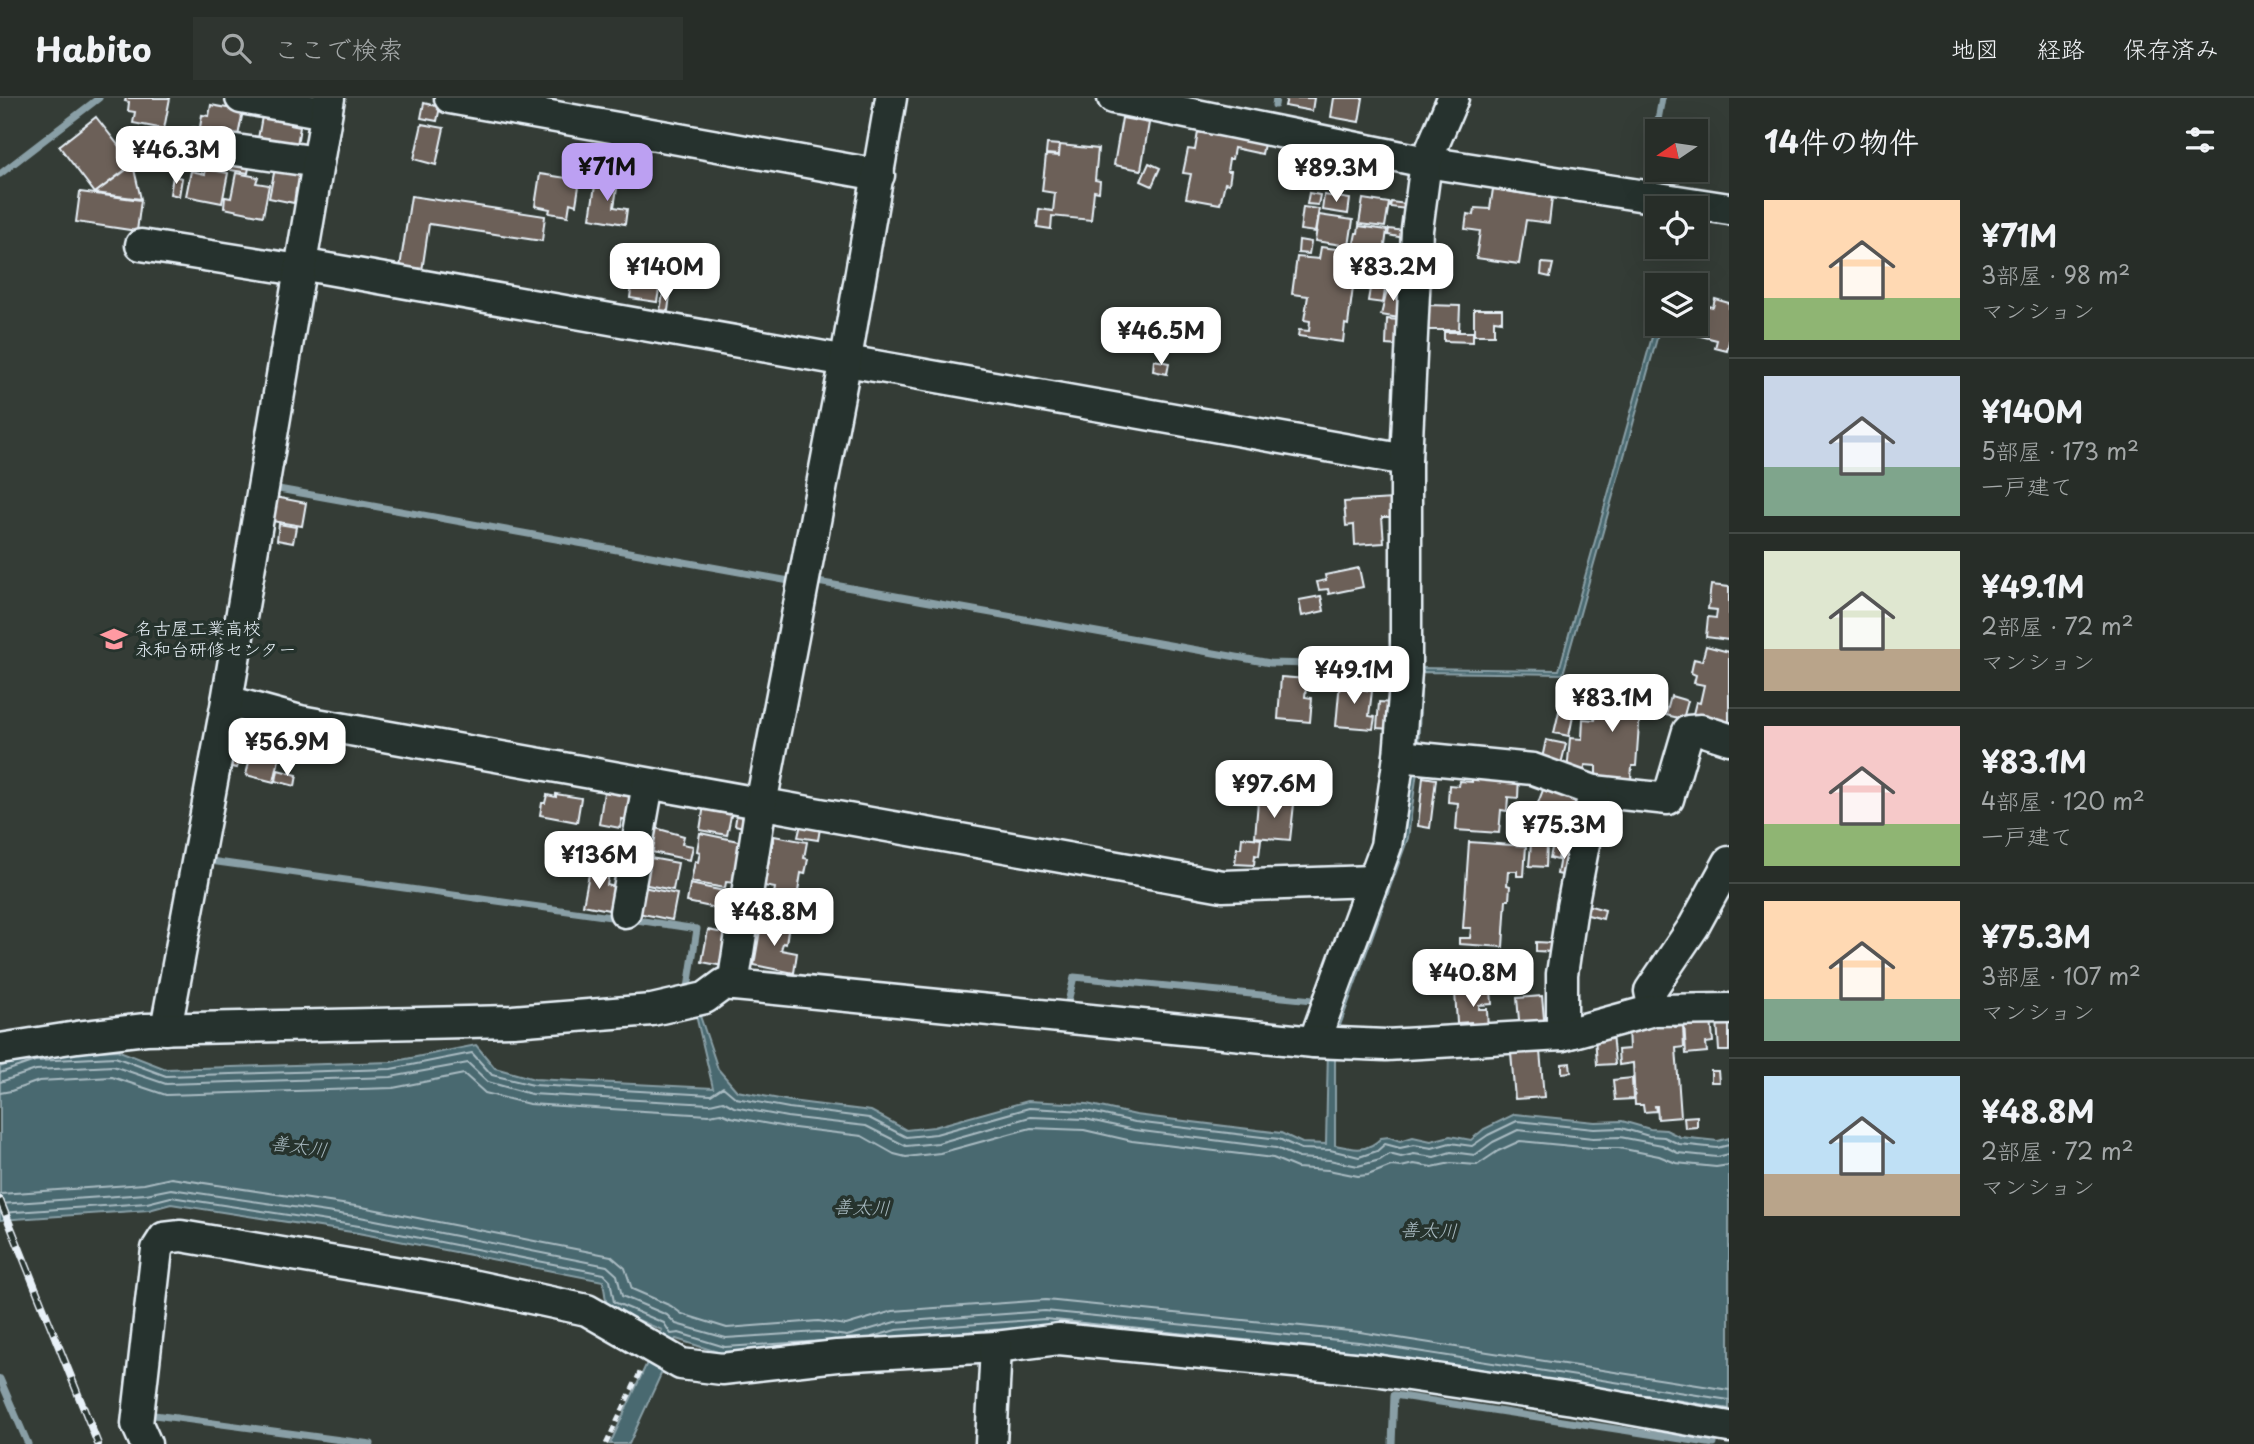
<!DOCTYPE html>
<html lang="ja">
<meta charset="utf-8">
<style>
body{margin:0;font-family:"Playpen Sans","Klee One",sans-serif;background:#2f3530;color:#f1f3f6;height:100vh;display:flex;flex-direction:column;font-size:26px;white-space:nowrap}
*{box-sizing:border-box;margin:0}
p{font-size:23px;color:#a4a8a8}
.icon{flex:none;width:38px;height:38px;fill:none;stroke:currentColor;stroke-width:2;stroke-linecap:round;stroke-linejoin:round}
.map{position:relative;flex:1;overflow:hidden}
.panel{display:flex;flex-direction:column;background:#272d28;width:525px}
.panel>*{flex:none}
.needle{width:46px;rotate:257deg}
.fabs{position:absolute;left:1645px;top:21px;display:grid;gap:14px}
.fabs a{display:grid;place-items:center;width:63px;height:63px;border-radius:0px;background:#272d28;box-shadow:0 7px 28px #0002,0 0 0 2px #434945;font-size:35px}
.price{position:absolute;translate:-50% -60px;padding:0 16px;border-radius:14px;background:#fff;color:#222;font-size:23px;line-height:46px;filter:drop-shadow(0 2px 4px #0008)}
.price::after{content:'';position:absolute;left:50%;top:42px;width:21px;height:16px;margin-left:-10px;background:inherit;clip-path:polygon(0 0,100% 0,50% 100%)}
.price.current{background:#bca0f2;color:#111}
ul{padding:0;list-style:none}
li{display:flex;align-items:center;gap:21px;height:175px;padding:0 35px}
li+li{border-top:2px solid #434945}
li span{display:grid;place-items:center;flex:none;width:196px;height:140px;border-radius:0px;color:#555}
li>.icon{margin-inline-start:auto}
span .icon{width:84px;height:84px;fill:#fffc;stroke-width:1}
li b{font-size:30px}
h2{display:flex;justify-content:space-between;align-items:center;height:84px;padding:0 35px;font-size:30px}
header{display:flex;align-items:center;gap:42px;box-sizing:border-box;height:98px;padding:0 35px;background:#272d28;border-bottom:2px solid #434945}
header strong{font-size:33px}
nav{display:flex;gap:38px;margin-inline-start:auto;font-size:24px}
.search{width:490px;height:63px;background:#2f3530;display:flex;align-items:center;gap:18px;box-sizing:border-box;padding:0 24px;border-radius:0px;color:#a4a8a8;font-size:26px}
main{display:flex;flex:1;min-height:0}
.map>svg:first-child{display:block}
</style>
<header>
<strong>Habito</strong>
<div class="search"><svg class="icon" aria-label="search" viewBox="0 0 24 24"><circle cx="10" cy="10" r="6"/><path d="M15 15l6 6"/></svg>ここで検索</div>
<nav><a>地図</a><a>経路</a><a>保存済み</a></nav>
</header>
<main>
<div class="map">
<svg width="1729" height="1346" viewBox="0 0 1729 1346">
<rect width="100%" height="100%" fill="#343c36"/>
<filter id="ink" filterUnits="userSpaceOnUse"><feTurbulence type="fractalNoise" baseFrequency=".0143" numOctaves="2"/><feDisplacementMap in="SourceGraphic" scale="14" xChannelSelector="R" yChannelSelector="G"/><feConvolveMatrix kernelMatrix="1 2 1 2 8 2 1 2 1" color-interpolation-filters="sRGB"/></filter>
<g filter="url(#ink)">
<g fill="#4a6970" stroke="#899fa6" stroke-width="2">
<polygon points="1657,221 1657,226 1661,226 1563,576 1422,574 1418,650 1415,650 1419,570 1559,572"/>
<polygon points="1414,665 1418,666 1408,740 1338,933 1331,932 1404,741"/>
<path d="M698,912L718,971L737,993L790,1003L871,1013L906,1032L934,1029L1028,1003L1087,1006L1136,1017L1281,1035L1302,1045L1326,1046L1328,950H1335V1047C1353,1051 1367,1055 1381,1040L1389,1039L1400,1043L1413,1039L1431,1043L1450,1038L1471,1042L1484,1031L1515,1016L1595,1024L1622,1023L1650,1031L1666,1032L1680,1039L1718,1043L1729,1040V1318L1044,1228L896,1239L848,1254L724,1256L676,1241L666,1254L662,1274L629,1346H610L662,1232L607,1209L603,1183L358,1135L171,1106L149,1112L0,1122V969L33,957L117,952L166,971L391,964L476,947L495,970L534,981L713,990L695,913Z"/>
</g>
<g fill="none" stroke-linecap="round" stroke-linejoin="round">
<g stroke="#a9bbc2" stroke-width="2">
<polyline points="0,975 35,963 115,959 166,978 391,971 472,955 492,977 533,987 711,997 723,989 736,1000 789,1010 869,1020 906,1039 936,1036 1029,1010 1086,1013 1135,1024 1279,1041 1301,1051 1330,1052 1359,1059 1377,1053 1385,1046 1400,1050 1414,1047 1432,1050 1450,1045 1472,1048 1488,1037 1517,1023 1594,1031 1621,1030 1649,1038 1664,1039 1679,1046 1717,1050 1729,1047"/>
<polyline points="0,984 36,972 113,968 166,986 391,979 468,965 488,984 531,996 710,1006 723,1003 734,1009 787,1019 866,1028 906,1048 938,1045 1030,1019 1085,1021 1134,1032 1276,1050 1299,1060 1329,1062 1358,1068 1380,1062 1389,1056 1401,1059 1414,1056 1434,1059 1451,1054 1475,1057 1493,1044 1518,1032 1593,1040 1620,1039 1662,1047 1678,1055 1717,1059 1729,1056"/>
<polyline points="0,995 11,993 39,983 112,979 166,997 393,990 464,976 485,995 529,1006 709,1017 721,1015 731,1019 786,1029 862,1038 894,1056 906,1059 940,1055 1031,1030 1084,1032 1132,1043 1273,1060 1297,1070 1328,1072 1358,1078 1368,1077 1391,1068 1401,1069 1414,1066 1432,1069 1451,1065 1477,1067 1498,1053 1520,1043 1592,1050 1619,1050 1659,1058 1676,1065 1716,1069 1729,1067"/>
<polyline points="0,1096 144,1086 171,1080 362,1109 611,1158 625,1170 632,1191 671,1208 682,1216 727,1230 818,1223 846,1227 893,1213 1046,1202 1360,1234 1729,1292"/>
<polyline points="0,1106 146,1096 171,1091 360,1119 607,1168 617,1177 622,1198 667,1217 676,1226 726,1240 818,1234 847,1238 895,1224 1045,1213 1359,1244 1729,1302"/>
<polyline points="0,1115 147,1105 171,1099 359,1128 604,1176 610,1182 614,1204 664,1225 671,1236 679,1235 725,1249 823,1243"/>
<polyline points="872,1239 896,1232 1045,1221 1387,1257"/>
<polyline points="1646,1297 1729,1311"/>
</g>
<g stroke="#899fa6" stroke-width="7">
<polyline points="1275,7 1276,0"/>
<polyline points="1649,72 1662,0"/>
<polyline points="0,76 99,0"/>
<polyline points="273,390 795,484"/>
<polyline points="812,483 1270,565 1396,568"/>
<polyline points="203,762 618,820"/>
<polyline points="630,821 697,831 688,890 695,888"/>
<polyline points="1066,912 1074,879 1313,902"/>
<polyline points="0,1281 28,1346"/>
<polyline points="147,1316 371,1346"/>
<polyline points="1392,1346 1394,1297 1714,1346"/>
</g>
</g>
<g fill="#6c6059" stroke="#e8f1f8" stroke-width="2">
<polygon points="126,0 170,0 164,31 133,25 135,14 128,13 129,4 125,3"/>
<polygon points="1287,0 1314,0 1312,13 1285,8"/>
<polygon points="1334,0 1363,0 1359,24 1331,19"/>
<polygon points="424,5 440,9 437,23 421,20"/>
<polygon points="211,7 243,13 237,43 199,36 202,17 209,18"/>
<polygon points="263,13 292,19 290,27 300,29 296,53 257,46"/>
<polygon points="96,19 133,66 95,95 59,48"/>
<polygon points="1122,20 1149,25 1141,72 1114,67"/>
<polygon points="422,26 444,30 436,67 414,61"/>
<polygon points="1198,34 1264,46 1262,56 1234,50 1232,61 1229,61 1227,73 1231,73 1229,86 1225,85 1220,106 1186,100 1191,76 1183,75 1188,51 1195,52"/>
<polygon points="637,42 644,43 638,82 631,81"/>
<polygon points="1047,46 1059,47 1058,57 1046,56"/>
<polygon points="1060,47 1098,51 1095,82 1100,83 1099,94 1094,93 1091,122 1052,118 1051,131 1037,129 1039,111 1053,113 1055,95 1042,93 1046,57 1059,58"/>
<polygon points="233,61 250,64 248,75 231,72"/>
<polygon points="276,65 306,70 302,92 296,91 294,105 269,100"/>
<polygon points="1149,65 1160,70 1152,88 1141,83"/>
<polygon points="133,67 141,101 95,95"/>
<polygon points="206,71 228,75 222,105 186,98 191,73 205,76"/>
<polygon points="236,75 258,79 256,85 269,87 263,118 224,110 225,99 231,100"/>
<polygon points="540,76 580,82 576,107 570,105 568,118 549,115 550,111 535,108"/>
<polygon points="173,78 182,80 179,98 170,96"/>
<polygon points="596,81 618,84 614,109 627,111 625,126 590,120"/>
<polygon points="1493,91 1552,100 1549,125 1526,122 1519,166 1476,160 1480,133 1465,131 1467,116 1474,117 1475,110 1490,111"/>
<polygon points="80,94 141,102 137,133 76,124"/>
<polygon points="1309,95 1320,97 1318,107 1307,106"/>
<polygon points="1324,97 1350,101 1348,116 1322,112"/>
<polygon points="411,98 545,118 542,143 429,126 422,173 400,169"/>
<polygon points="1363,101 1389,105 1385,129 1359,126"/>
<polygon points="1391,104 1407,106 1406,111 1390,109"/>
<polygon points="1303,109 1319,111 1315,134 1300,132"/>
<polygon points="1319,117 1353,122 1349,148 1315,143"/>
<polygon points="1359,128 1387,132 1384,155 1353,150 1356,135 1358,135"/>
<polygon points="1389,131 1405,133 1404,140 1388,137"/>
<polygon points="1299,142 1311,144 1309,156 1298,155"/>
<polygon points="1321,149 1352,153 1348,181 1354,182 1348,227 1345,226 1343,244 1298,238 1299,232 1309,233 1310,223 1304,222 1308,198 1292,196 1297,159 1319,161"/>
<polygon points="1373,156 1404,160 1403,172 1372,168"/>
<polygon points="628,162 663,167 657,204 630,200 632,184 625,183"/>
<polygon points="1542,165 1553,166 1550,179 1541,177"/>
<polygon points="1371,184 1386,186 1383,205 1368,203"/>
<polygon points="1388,189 1403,191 1399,220 1381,217"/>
<polygon points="663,196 670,197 668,213 660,212"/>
<polygon points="1715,201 1729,205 1729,244 1727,253 1715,250 1717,242 1676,232 1678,226 1696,226 1696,205 1713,209"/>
<polygon points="1428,207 1460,208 1459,232 1427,232"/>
<polygon points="1474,211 1502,211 1502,223 1494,222 1494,237 1474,237"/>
<polygon points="1387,221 1400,222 1399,248 1386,247"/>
<polygon points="1444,234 1473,234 1473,244 1444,243"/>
<polygon points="1154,262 1169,265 1167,276 1153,273"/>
<polygon points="270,398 306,405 302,428 266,422"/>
<polygon points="1393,401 1394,419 1382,419 1384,445 1355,447 1354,427 1346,428 1344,404"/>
<polygon points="279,426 296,429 293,445 277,442"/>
<polygon points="1359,470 1363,489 1329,496 1328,491 1319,492 1317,484 1326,482 1325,477"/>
<polygon points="1711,487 1729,489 1729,542 1706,539 1708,519 1716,520 1717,512 1708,511"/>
<polygon points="1321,498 1324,513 1302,518 1299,502"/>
<polygon points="1706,548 1729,554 1729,633 1691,624 1696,604 1700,605 1704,587 1694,585 1696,577 1691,575 1694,561 1702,563"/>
<polygon points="1342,573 1373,575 1373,581 1341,578"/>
<polygon points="1281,579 1307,581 1305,599 1312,600 1310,624 1278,621"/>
<polygon points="1574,581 1590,584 1587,600 1571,596"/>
<polygon points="1340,583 1365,585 1365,592 1372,593 1369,618 1375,619 1373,631 1336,628"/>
<polygon points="1598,590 1658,595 1657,614 1640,613 1636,668 1632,668 1631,682 1596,679 1596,668 1585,667 1584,677 1567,675 1570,640 1582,641 1583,621 1595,622"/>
<polygon points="1671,598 1688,603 1683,621 1666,617"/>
<polygon points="1379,604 1393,605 1391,631 1377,630"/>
<polygon points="1561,605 1575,608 1569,638 1554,635"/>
<polygon points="1546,642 1566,646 1560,670 1541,665"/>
<polygon points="228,645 246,649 243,664 239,663 237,670 223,667"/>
<polygon points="252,651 280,657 274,684 246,677"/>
<polygon points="278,672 297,677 295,688 276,683"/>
<polygon points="1472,673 1519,677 1518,700 1508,699 1507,713 1501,712 1499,735 1456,732 1458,705 1448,704 1449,687 1459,688 1460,683 1472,684"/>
<polygon points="1423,679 1436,681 1430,730 1418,728"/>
<polygon points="1545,687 1581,700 1572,723 1536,710"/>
<polygon points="604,694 632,699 628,722 622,721 620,730 599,726"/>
<polygon points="556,696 581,700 577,724 540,717 542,705 545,705 547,697 556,699"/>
<polygon points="1258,703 1294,706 1290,742 1255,739"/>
<polygon points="704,707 732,713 727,737 700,732"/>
<polygon points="737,715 746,716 743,729 735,727"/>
<polygon points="802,722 821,725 818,742 798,739"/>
<polygon points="652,729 684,738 682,746 693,748 690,762 647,753"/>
<polygon points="700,735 743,744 735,785 726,784 725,790 691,784 695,763 698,764 700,754 697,753"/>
<polygon points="597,736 618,740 613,770 591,766"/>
<polygon points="774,738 807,744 804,760 808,761 805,776 801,775 796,806 773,801 775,790 764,788"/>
<polygon points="1242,739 1261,741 1259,758 1255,757 1254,767 1235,766 1237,750 1241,750"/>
<polygon points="1469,744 1526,748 1524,778 1517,778 1517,773 1508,773 1507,787 1510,788 1509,802 1506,802 1503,849 1459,846 1459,840 1470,840 1471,830 1463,830"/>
<polygon points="1531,746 1547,747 1546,769 1529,768"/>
<polygon points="1562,748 1571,750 1566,778 1557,776"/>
<polygon points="1552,750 1560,751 1558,762 1550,760"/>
<polygon points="645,759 678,765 673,792 637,785"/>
<polygon points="590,771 609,775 607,787 615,789 614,813 583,807"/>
<polygon points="690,786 729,794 725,812 687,804"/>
<polygon points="638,788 677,796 672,822 638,815"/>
<polygon points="761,803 777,806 775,820 758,817"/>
<polygon points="1587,807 1605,812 1603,821 1584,816"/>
<polygon points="762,821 789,826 786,846 783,845 781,852 797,855 794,875 754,867"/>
<polygon points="708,832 729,836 723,868 702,864"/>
<polygon points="1536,844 1555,845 1555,854 1536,853"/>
<polygon points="1506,858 1508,876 1504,876 1505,888 1474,890 1472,861"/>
<polygon points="1491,891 1492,906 1479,907 1479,911 1487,911 1488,934 1471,935 1471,924 1457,925 1455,894"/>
<polygon points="1542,898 1545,932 1520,933 1517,900"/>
<polygon points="1711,921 1713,944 1706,945 1707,954 1686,956 1684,923"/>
<polygon points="1717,922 1729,922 1729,953 1719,953"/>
<polygon points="1674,924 1675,929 1683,928 1684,949 1676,950 1681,1019 1658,1021 1657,1008 1655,1008 1656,1013 1644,1014 1643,1007 1635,1007 1633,965 1619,967 1618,952 1629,951 1628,930"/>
<polygon points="1612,936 1615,966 1597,967 1595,937"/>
<polygon points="1540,953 1544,999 1515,1001 1511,955"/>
<polygon points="1570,965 1571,974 1562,975 1562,966"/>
<polygon points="1711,973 1718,973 1719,984 1711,984"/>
<polygon points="1632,980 1633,1001 1615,1002 1613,982"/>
<polygon points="1697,1018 1697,1029 1685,1030 1684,1019"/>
</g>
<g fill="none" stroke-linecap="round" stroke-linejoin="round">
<g stroke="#e8f1f8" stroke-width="35">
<g id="minor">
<polyline points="241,0 326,15"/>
<polyline points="450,0 879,77"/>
<polyline points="1113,0 1426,64 1729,111"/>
<polyline points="194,46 318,64"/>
<polyline points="141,147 299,172"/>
<polyline points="300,166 1406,362"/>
<polyline points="227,603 300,623 1223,788 1373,783"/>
<polyline points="1399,658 1533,671 1594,693 1668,701 1688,633 1701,632 1729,641"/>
<polyline points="625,814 648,686"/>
<polyline points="733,887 761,706 846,261 891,0"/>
<polyline points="1654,912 1650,893 1694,828 1729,764"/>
<polyline points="166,931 227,603 329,0"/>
<polyline points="1562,937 1562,876 1572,809 1594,693"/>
<polyline points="1314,944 1386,748 1399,658 1406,574 1406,362 1417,132 1426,64 1453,0"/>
<polyline points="0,951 77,939 146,931 513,923 652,912 705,900 724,886 1314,944 1386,947 1562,937 1654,912 1729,911"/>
<polyline points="146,1346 137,1326 157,1151 164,1140 181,1138 466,1186 587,1212 681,1266 722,1271 837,1258 996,1249 1059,1241 1374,1272 1573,1301 1729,1329"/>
<polyline points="991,1346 996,1249"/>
</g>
</g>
<polyline stroke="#e8f1f8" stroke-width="4.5" stroke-dasharray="7 5" stroke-linecap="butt" points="606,1346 641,1272"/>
<use href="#minor" stroke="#26332d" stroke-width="30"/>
<g stroke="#e8f1f8" stroke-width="8">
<polyline id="rail" points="0,1102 98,1346"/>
</g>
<use href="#rail" stroke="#26332d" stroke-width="5" stroke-dasharray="16" stroke-linecap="butt"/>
</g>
</g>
<defs>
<g id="school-bare" transform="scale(2.1)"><path d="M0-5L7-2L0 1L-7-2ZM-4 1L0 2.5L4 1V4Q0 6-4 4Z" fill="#ff9aa2" stroke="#26332d" stroke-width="2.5" paint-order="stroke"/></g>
</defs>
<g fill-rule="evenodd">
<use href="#school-bare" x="114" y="541"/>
</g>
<g text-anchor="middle" stroke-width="7" stroke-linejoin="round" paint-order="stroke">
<g font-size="18" fill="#e8f1f8" stroke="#26332d" text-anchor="start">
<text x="135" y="537">名古屋工業高校<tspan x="135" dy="21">永和台研修センター</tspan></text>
</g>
<g font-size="19" font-style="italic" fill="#a9bbc2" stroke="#26332d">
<text transform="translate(299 1048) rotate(8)" y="7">善太川</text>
<text transform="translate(862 1109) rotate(2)" y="7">善太川</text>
<text transform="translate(1429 1132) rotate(2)" y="7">善太川</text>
</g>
</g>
</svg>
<div class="fabs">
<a><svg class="needle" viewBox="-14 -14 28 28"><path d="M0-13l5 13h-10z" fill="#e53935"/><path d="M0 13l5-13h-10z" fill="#a4a8a8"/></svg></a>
<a><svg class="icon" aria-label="locate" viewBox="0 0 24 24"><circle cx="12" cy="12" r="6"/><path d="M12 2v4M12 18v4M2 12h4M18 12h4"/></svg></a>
<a><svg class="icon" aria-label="layers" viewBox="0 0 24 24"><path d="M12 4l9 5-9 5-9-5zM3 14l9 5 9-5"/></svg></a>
</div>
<b class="price" style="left:176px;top:88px">¥46.3M</b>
<b class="price current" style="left:607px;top:105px">¥71M</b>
<b class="price" style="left:1336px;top:106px">¥89.3M</b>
<b class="price" style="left:665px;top:205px">¥140M</b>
<b class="price" style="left:1393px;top:205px">¥83.2M</b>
<b class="price" style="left:1161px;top:269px">¥46.5M</b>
<b class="price" style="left:1354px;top:608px">¥49.1M</b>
<b class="price" style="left:1612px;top:636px">¥83.1M</b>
<b class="price" style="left:287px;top:680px">¥56.9M</b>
<b class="price" style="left:1274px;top:722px">¥97.6M</b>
<b class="price" style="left:1564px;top:763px">¥75.3M</b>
<b class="price" style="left:599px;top:793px">¥136M</b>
<b class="price" style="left:774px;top:850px">¥48.8M</b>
<b class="price" style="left:1473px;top:911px">¥40.8M</b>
</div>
<section class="panel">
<h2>14件の物件<svg class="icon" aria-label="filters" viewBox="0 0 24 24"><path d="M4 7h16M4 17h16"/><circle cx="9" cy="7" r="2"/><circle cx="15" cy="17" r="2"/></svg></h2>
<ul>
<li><span style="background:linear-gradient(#ffd9b3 70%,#8fb573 0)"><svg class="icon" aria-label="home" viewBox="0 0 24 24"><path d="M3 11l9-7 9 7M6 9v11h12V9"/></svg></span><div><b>¥71M</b><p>3部屋 · 98 m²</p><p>マンション</p></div></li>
<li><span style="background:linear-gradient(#c9d6e8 65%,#7fa58c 0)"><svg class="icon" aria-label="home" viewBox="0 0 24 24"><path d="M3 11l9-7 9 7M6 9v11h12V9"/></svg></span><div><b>¥140M</b><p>5部屋 · 173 m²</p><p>一戸建て</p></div></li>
<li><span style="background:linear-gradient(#dfe7d0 70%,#b9a48a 0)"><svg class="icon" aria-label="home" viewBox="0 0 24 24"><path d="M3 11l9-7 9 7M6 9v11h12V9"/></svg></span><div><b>¥49.1M</b><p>2部屋 · 72 m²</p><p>マンション</p></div></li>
<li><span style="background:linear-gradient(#f6c9c9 70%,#8fb573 0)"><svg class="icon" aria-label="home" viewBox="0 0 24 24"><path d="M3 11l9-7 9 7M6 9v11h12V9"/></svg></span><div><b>¥83.1M</b><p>4部屋 · 120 m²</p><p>一戸建て</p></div></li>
<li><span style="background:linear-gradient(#ffd9b3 70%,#7fa58c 0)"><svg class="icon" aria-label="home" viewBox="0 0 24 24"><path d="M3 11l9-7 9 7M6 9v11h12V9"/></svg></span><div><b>¥75.3M</b><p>3部屋 · 107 m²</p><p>マンション</p></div></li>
<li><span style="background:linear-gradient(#bfe0f5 70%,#b9a48a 0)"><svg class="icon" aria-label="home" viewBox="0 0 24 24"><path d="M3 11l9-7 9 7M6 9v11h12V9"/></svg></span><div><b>¥48.8M</b><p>2部屋 · 72 m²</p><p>マンション</p></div></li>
</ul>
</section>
</main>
